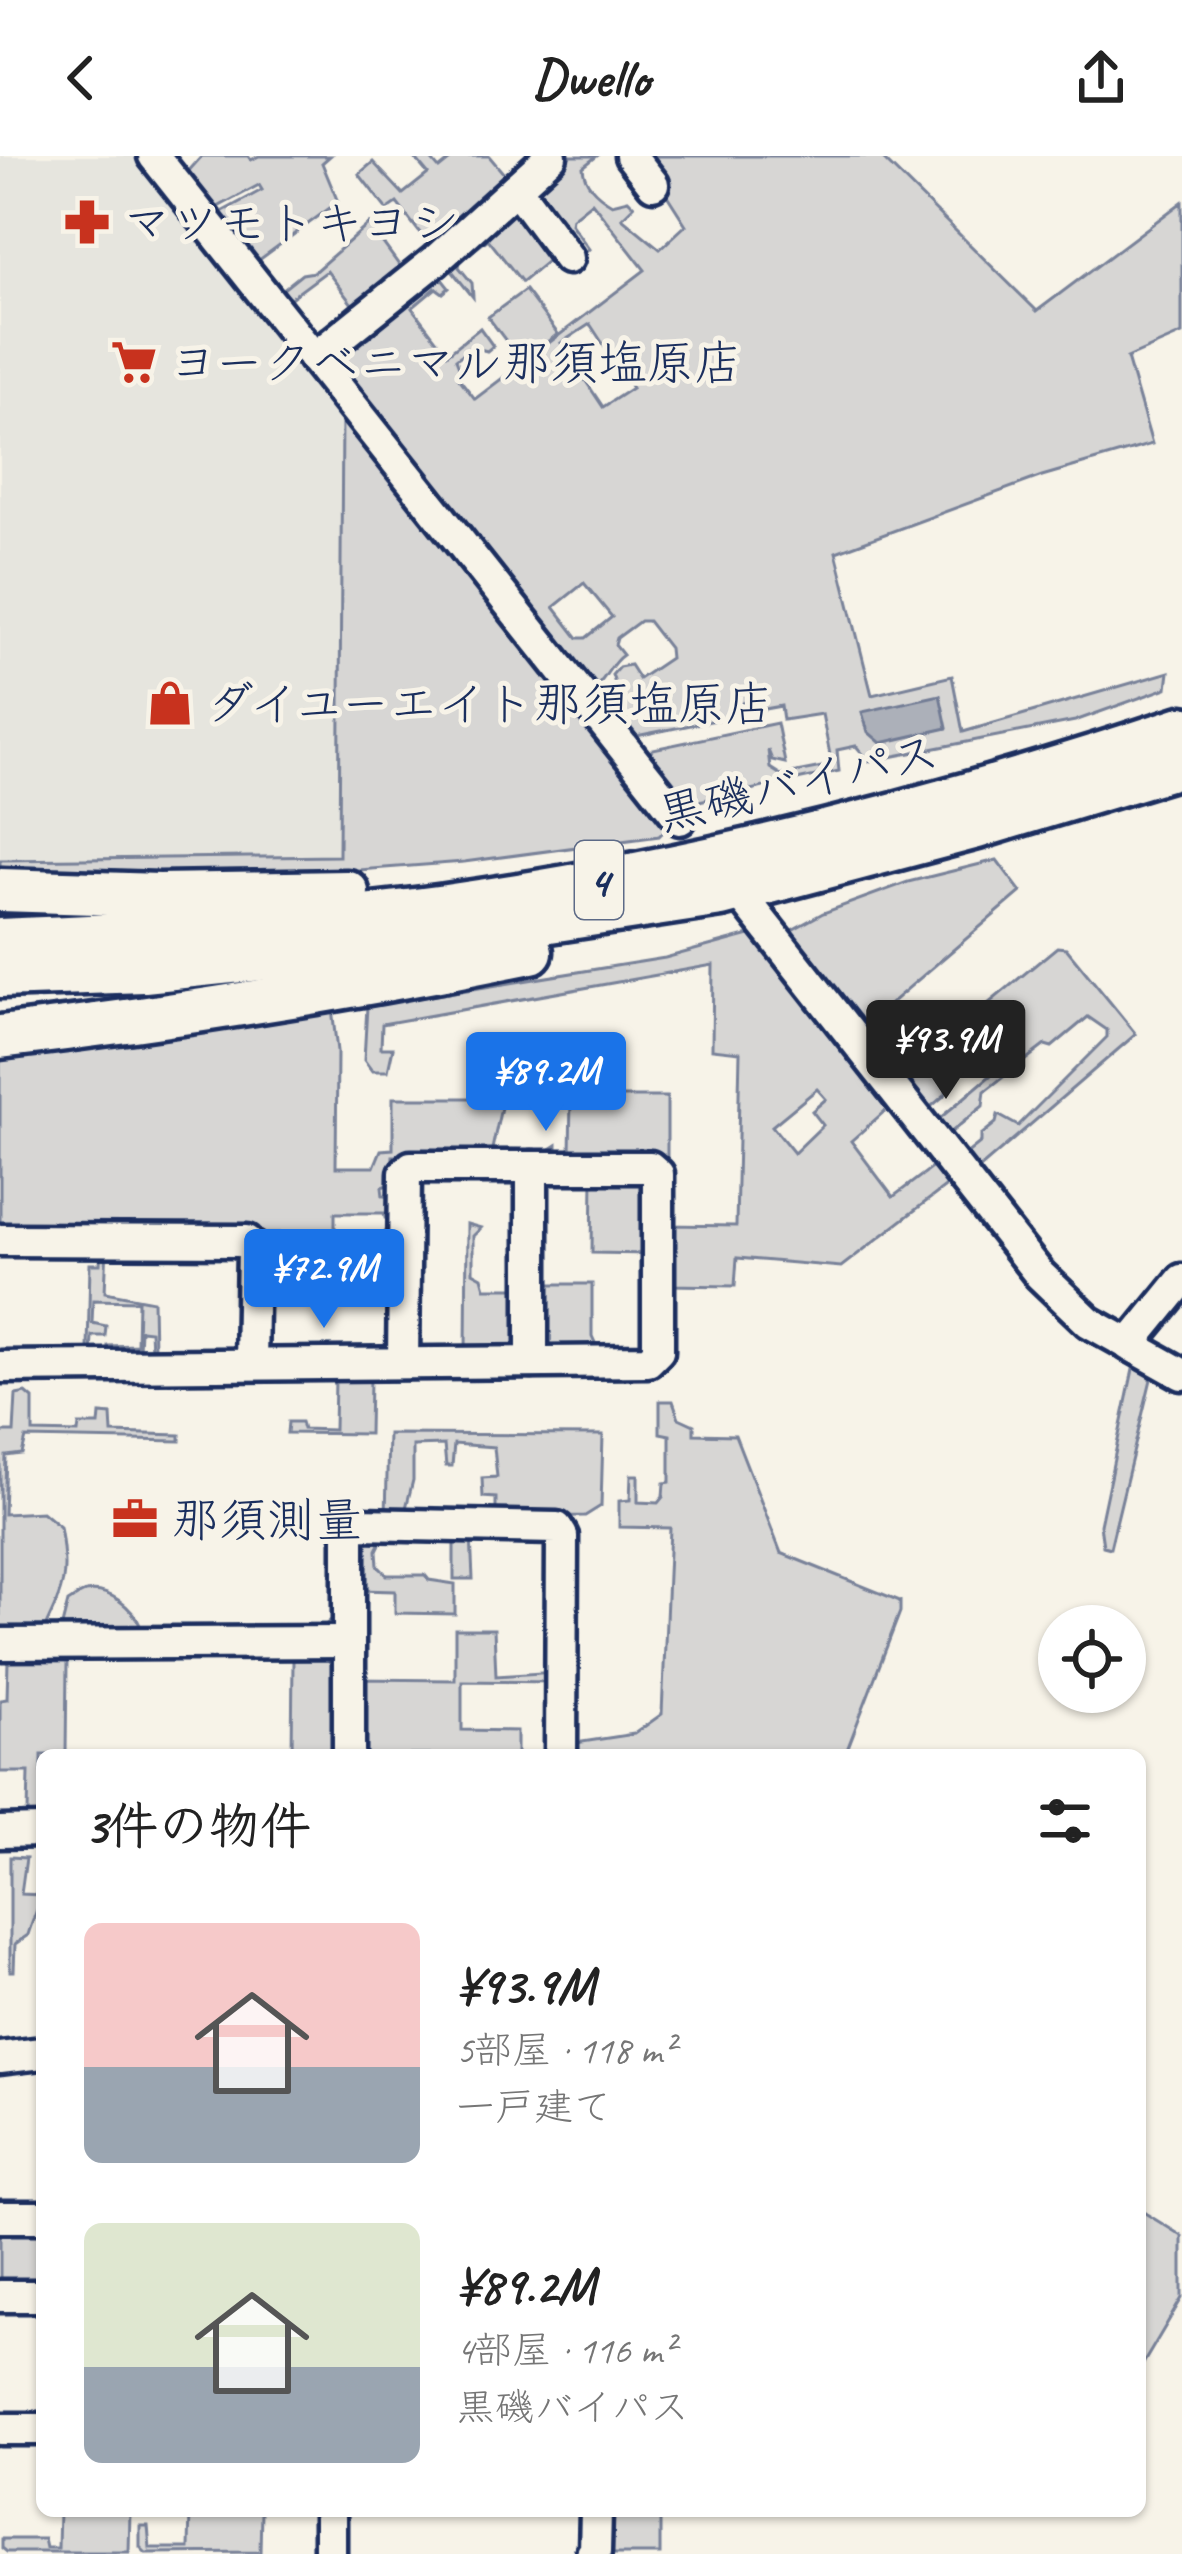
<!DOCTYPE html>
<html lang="ja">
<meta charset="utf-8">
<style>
body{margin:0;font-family:Caveat,"Klee One",sans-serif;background:#f2f2f2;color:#222;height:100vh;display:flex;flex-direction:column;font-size:45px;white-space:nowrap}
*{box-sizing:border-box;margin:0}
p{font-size:39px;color:#767676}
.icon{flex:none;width:66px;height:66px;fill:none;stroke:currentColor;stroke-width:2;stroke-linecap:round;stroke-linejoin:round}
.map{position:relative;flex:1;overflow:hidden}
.sheet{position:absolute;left:36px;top:1593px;width:1110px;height:768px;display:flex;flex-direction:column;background:#fff;border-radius:18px;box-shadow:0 3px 9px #0004}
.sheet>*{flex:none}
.fabs{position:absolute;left:1038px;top:1449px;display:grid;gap:24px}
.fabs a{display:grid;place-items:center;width:108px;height:108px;border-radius:50%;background:#fff;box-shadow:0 3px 9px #0004;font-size:60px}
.price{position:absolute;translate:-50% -102px;padding:0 27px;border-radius:12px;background:#1a73e8;color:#fff;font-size:39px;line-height:78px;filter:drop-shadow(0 3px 6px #0008)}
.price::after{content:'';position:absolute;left:50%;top:72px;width:36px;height:27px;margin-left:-18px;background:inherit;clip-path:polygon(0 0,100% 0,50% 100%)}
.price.current{background:#222;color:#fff}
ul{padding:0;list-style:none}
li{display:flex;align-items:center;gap:36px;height:300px;padding:0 48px}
li span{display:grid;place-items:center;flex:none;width:336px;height:240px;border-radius:18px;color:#555}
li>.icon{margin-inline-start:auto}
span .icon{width:144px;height:144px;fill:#fffc;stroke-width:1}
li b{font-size:51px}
h2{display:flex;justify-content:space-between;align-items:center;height:144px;padding:0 48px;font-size:51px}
header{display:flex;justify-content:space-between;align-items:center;height:156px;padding:0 48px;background:#fff;font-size:54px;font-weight:800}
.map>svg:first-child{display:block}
</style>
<header><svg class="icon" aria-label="back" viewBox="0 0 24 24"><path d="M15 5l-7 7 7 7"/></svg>Dwello<svg class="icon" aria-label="share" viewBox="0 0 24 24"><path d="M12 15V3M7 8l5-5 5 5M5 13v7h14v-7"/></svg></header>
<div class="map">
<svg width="1182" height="2398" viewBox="0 0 1182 2398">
<rect width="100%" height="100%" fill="#f7f3e8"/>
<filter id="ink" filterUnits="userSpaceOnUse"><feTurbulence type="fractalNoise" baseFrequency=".00833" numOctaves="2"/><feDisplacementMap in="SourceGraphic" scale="24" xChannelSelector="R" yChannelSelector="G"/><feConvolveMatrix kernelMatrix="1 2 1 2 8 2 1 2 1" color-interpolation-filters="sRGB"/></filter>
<g filter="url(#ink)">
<polygon fill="#e6e5de" points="0,0 140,0 342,259 339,700 0,704"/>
<g fill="#d7d6d4" stroke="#798299" stroke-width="3" fill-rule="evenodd">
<polygon points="202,0 248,0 251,4 259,0 330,0 322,7 338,46 255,107 216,59 262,34 259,29 214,53 186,18"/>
<polygon points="413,0 428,0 439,13 455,0 489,0 510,25 433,94 397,47 387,54 359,18 373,6 403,38 428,18"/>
<path d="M566,0H597L583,11C584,28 598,40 612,48L628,44L634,50L622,62L660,93L686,69L642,0H880L1037,155L1182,46V178L1127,202L1152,288L1042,320L836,396L872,539L952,520L963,576L1169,516L1167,532L1075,565L869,605L856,590L837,594L839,615L680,649L645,603L653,593L777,567L785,607L772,604L768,594L770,612L781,619L832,609L822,558L783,564L781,550L759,554L752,545L742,547L736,560L631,581L600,545L607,534L618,536L612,519L619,511L630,509L639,523L670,502L669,492L648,465H640L617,482L615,489L623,499C609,508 605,527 591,534L337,214L343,195L433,124L441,122L449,132L443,137L436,132L412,152L447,198L480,172L493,190L487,195L472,191L456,203L461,216L458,221L475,243L645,114L592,46L572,62L571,68L589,93L584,98L569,88L533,41L534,29ZM590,168L632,232L603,251L583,221L576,226L564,208L571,202L561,187ZM584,427L612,461L586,482H578L554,451Z"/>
<polygon points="509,52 520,52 556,98 522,126 488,83 460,105 459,111 472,127 473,141 449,111"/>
<polygon points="369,68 399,109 400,117 358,156 327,115 284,147 277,138 302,118 314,116"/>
<polygon points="525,134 558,178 521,205 488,161"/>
<polygon points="342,259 670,669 659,680 464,706 345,715 139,723 0,710 0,704 339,700"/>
<path d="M997,704L1021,736L857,876L894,947L851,985L893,1041L938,1007L953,1025L841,1111L737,1102L735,1130L668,1129V1069L736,1070L740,896L712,893L713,809L382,868L381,892H393L388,915H372L364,904L367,850L665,802L757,777L781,780L823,757L908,726ZM817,933L826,943L812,955L823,969L794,997L772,970Z"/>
<polygon points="1057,791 1066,792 1136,878 973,1018 961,1002 981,986 981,979 996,967 998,959 1018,970 1107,881 1107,874 1088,861 1052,891 1045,889 985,935 983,950 944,982 933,968 990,920 962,897 947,908 946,938 926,955 897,923"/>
<polygon points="332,853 337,895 336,1011 374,1011 381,994 393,993 393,942 503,942 492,993 549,994 557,989 557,999 393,1000 392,1027 382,1031 383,1040 392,1041 392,1062 385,1062 384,1057 335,1057 335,1120 349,1127 348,1137 363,1138 366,1124 384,1120 385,1076 392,1076 392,1140 332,1140 332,1077 0,1077 0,896"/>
<polygon points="571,941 667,941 667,1002 570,999"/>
<polygon points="593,1020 637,1022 649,1033 649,1098 592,1097"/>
<polygon points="467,1068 481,1072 473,1080 473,1116 482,1121 485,1132 524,1132 527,1191 466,1198"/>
<polygon points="101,1090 107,1090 105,1136 153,1145 154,1195 151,1195 150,1175 140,1174 139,1195 108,1196 108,1190 137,1189 138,1145 93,1144 92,1167 106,1170 105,1180 92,1180 91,1199 55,1199 55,1194 88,1193 90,1108 100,1108"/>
<polygon points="541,1128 592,1128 592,1180 597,1191 545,1198"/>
<polygon points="1135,1204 1153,1215 1110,1392 1103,1390 1100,1369"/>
<polygon points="335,1222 370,1222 369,1278 287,1277 288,1266 301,1266 303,1273 334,1274"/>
<path d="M26,1237L33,1243V1276L78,1277L79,1269H99L100,1258L111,1259L112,1277L180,1279V1285L26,1282L22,1298L6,1300L4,1358L42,1356L60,1371C69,1422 64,1431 42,1478L0,1477V1276H14L16,1239Z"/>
<polygon points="660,1245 673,1245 679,1262 694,1269 694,1278 735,1279 781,1397 900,1445 900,1456 845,1599 570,1599 569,1588 634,1578 662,1558 670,1372 619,1371 619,1345 630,1344 631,1319 638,1319 638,1346 658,1347 663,1341 664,1327 670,1326 670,1279 660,1277"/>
<polygon points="388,1278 603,1279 601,1350 585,1360 496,1361 496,1342 483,1341 482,1322 497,1321 494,1291 454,1288 452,1310 446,1310 444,1289 413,1290 413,1324 404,1360 386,1360"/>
<path d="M335,1360H342L339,1468L327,1480L60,1478L68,1446C74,1443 79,1437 86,1436C109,1431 133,1452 141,1471L322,1472L333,1462Z"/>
<polygon points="471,1379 473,1423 454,1423 454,1382 382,1384 377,1394 378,1410 387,1419 425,1419 429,1424 455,1428 455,1458 395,1457 395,1435 359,1434 359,1382"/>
<polygon points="455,1473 494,1473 496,1520 555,1516 554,1526 462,1525 462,1574 517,1575 517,1599 356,1599 355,1523 455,1524"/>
<polygon points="293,1504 328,1504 338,1515 338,1599 292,1599"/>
<polygon points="8,1505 67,1506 66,1599 42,1599 42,1669 0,1669 0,1659 28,1657 29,1616 0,1616 0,1544 7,1543"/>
<path d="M10,1701L26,1702L21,1738L42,1739C42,1742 30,1771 28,1779L15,1788L14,1815H10Z"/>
<polygon points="1140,2054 1182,2080 1182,2142 1140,2213"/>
<polygon points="0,2070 42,2071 42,2131 0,2130"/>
<polygon points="59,2355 130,2355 129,2396 7,2396 2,2392 2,2383 44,2383 46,2392 58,2392"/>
<polygon points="190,2355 261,2355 260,2396 146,2397 140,2391 140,2370 148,2370 150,2392 189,2392"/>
<polygon points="604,2355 660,2355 660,2398 603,2398"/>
</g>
<polygon fill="#acb0b9" stroke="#727c95" stroke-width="3" points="940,539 947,572 881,587 868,576 862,556"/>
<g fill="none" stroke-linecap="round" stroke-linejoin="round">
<g stroke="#1b2f5e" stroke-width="39">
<g id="minor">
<polyline points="154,0 680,663"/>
<polyline points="631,0 653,28"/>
<polyline points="516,32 568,102"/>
<polyline points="314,202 435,105 551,0"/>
<polyline points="738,735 1040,1119 1089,1166 1182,1218"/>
<polyline points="532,1011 532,1206"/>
<polyline points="0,1084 247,1085 253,1094 251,1208"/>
<polyline points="1129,1189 1182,1124"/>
<polyline points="0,1211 648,1205 658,1195 658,1018 650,1011 411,1011 405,1017 403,1207"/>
<polyline points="0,1488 348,1486"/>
<polyline points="349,1599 349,1372 358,1368 557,1372 562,1380 561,1599"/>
<polyline points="0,1676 42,1675"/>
<polyline points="0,1902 42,1897"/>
<polyline points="0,2061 42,2061"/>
<polyline points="0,2140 42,2140"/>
<polyline points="0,2273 42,2273"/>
<polyline points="330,2398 330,2355"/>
<polyline points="592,2398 595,2396 596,2355"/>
</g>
</g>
<g stroke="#1b2f5e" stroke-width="51">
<g id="highway">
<polyline points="0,734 159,739 347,736"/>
<path d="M0,784C149,778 298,770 446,750C697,715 942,652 1182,572"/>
<polyline points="0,820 144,815 377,791 721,739 977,671 1182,609"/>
<path d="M0,881C178,860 355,832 531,796"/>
</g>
</g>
<use href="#minor" stroke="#f7f3e8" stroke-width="30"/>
<use href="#highway" stroke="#f7f3e8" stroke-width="42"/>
</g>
</g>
<defs>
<g id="pharmacy-bare" transform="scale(3.6)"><path d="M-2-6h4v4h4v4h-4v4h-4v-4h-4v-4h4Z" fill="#c8321e" stroke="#f7f3e8" stroke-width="2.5" paint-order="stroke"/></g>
<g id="supermarket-bare" transform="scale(3.6)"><path d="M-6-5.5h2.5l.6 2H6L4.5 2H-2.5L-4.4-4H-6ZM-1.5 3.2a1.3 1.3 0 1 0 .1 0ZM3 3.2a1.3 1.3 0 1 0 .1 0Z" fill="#c8321e" stroke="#f7f3e8" stroke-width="2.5" paint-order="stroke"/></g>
<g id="shop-bare" transform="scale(3.6)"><path d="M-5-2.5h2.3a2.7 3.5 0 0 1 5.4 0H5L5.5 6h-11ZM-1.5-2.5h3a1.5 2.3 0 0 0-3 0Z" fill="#c8321e" stroke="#f7f3e8" stroke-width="2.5" paint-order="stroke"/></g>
<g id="office-bare" transform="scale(3.6)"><path d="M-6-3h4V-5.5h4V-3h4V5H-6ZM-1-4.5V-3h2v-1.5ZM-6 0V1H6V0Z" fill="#c8321e" stroke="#f7f3e8" stroke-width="2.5" paint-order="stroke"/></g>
</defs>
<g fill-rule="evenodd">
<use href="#pharmacy-bare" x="87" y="66"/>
<use href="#supermarket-bare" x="134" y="206"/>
<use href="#shop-bare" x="170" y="547"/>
<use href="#office-bare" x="135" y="1363"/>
</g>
<g text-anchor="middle" stroke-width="10" stroke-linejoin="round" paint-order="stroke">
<rect fill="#f7f3e8" stroke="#5d6a87" stroke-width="3" x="575" y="685" width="48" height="78" rx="9"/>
<g font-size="45" font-weight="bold" fill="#1b2f5e">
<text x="599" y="740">4</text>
</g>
<g font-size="48" fill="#1b2f5e" stroke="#f7f3e8" text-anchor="start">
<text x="123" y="83">マツモトキヨシ</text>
<text x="170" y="223">ヨークベニマル那須塩原店</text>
<text x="206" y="564">ダイユーエイト那須塩原店</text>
<text x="171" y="1380">那須測量</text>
</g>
<g font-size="48" fill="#1b2f5e" stroke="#f7f3e8">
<text transform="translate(798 626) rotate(-13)" y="17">黒磯バイパス</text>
</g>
</g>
</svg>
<div class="fabs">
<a><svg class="icon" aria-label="locate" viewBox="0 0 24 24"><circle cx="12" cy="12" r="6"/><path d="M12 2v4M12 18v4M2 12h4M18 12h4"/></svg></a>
</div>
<b class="price current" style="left:946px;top:946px">¥93.9M</b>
<b class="price" style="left:546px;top:978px">¥89.2M</b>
<b class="price" style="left:324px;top:1175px">¥72.9M</b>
<section class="sheet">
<h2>3件の物件<svg class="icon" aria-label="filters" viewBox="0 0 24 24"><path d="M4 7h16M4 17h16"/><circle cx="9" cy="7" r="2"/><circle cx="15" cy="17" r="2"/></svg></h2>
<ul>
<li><span style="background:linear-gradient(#f6c9c9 60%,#9aa5b1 0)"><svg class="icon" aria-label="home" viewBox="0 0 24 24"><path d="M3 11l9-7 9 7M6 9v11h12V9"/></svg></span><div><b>¥93.9M</b><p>5部屋 · 118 m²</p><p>一戸建て</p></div></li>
<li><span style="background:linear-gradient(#dfe7d0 60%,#9aa5b1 0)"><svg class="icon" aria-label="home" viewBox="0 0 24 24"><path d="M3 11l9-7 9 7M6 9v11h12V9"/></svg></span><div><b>¥89.2M</b><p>4部屋 · 116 m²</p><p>黒磯バイパス</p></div></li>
</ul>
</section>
</div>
